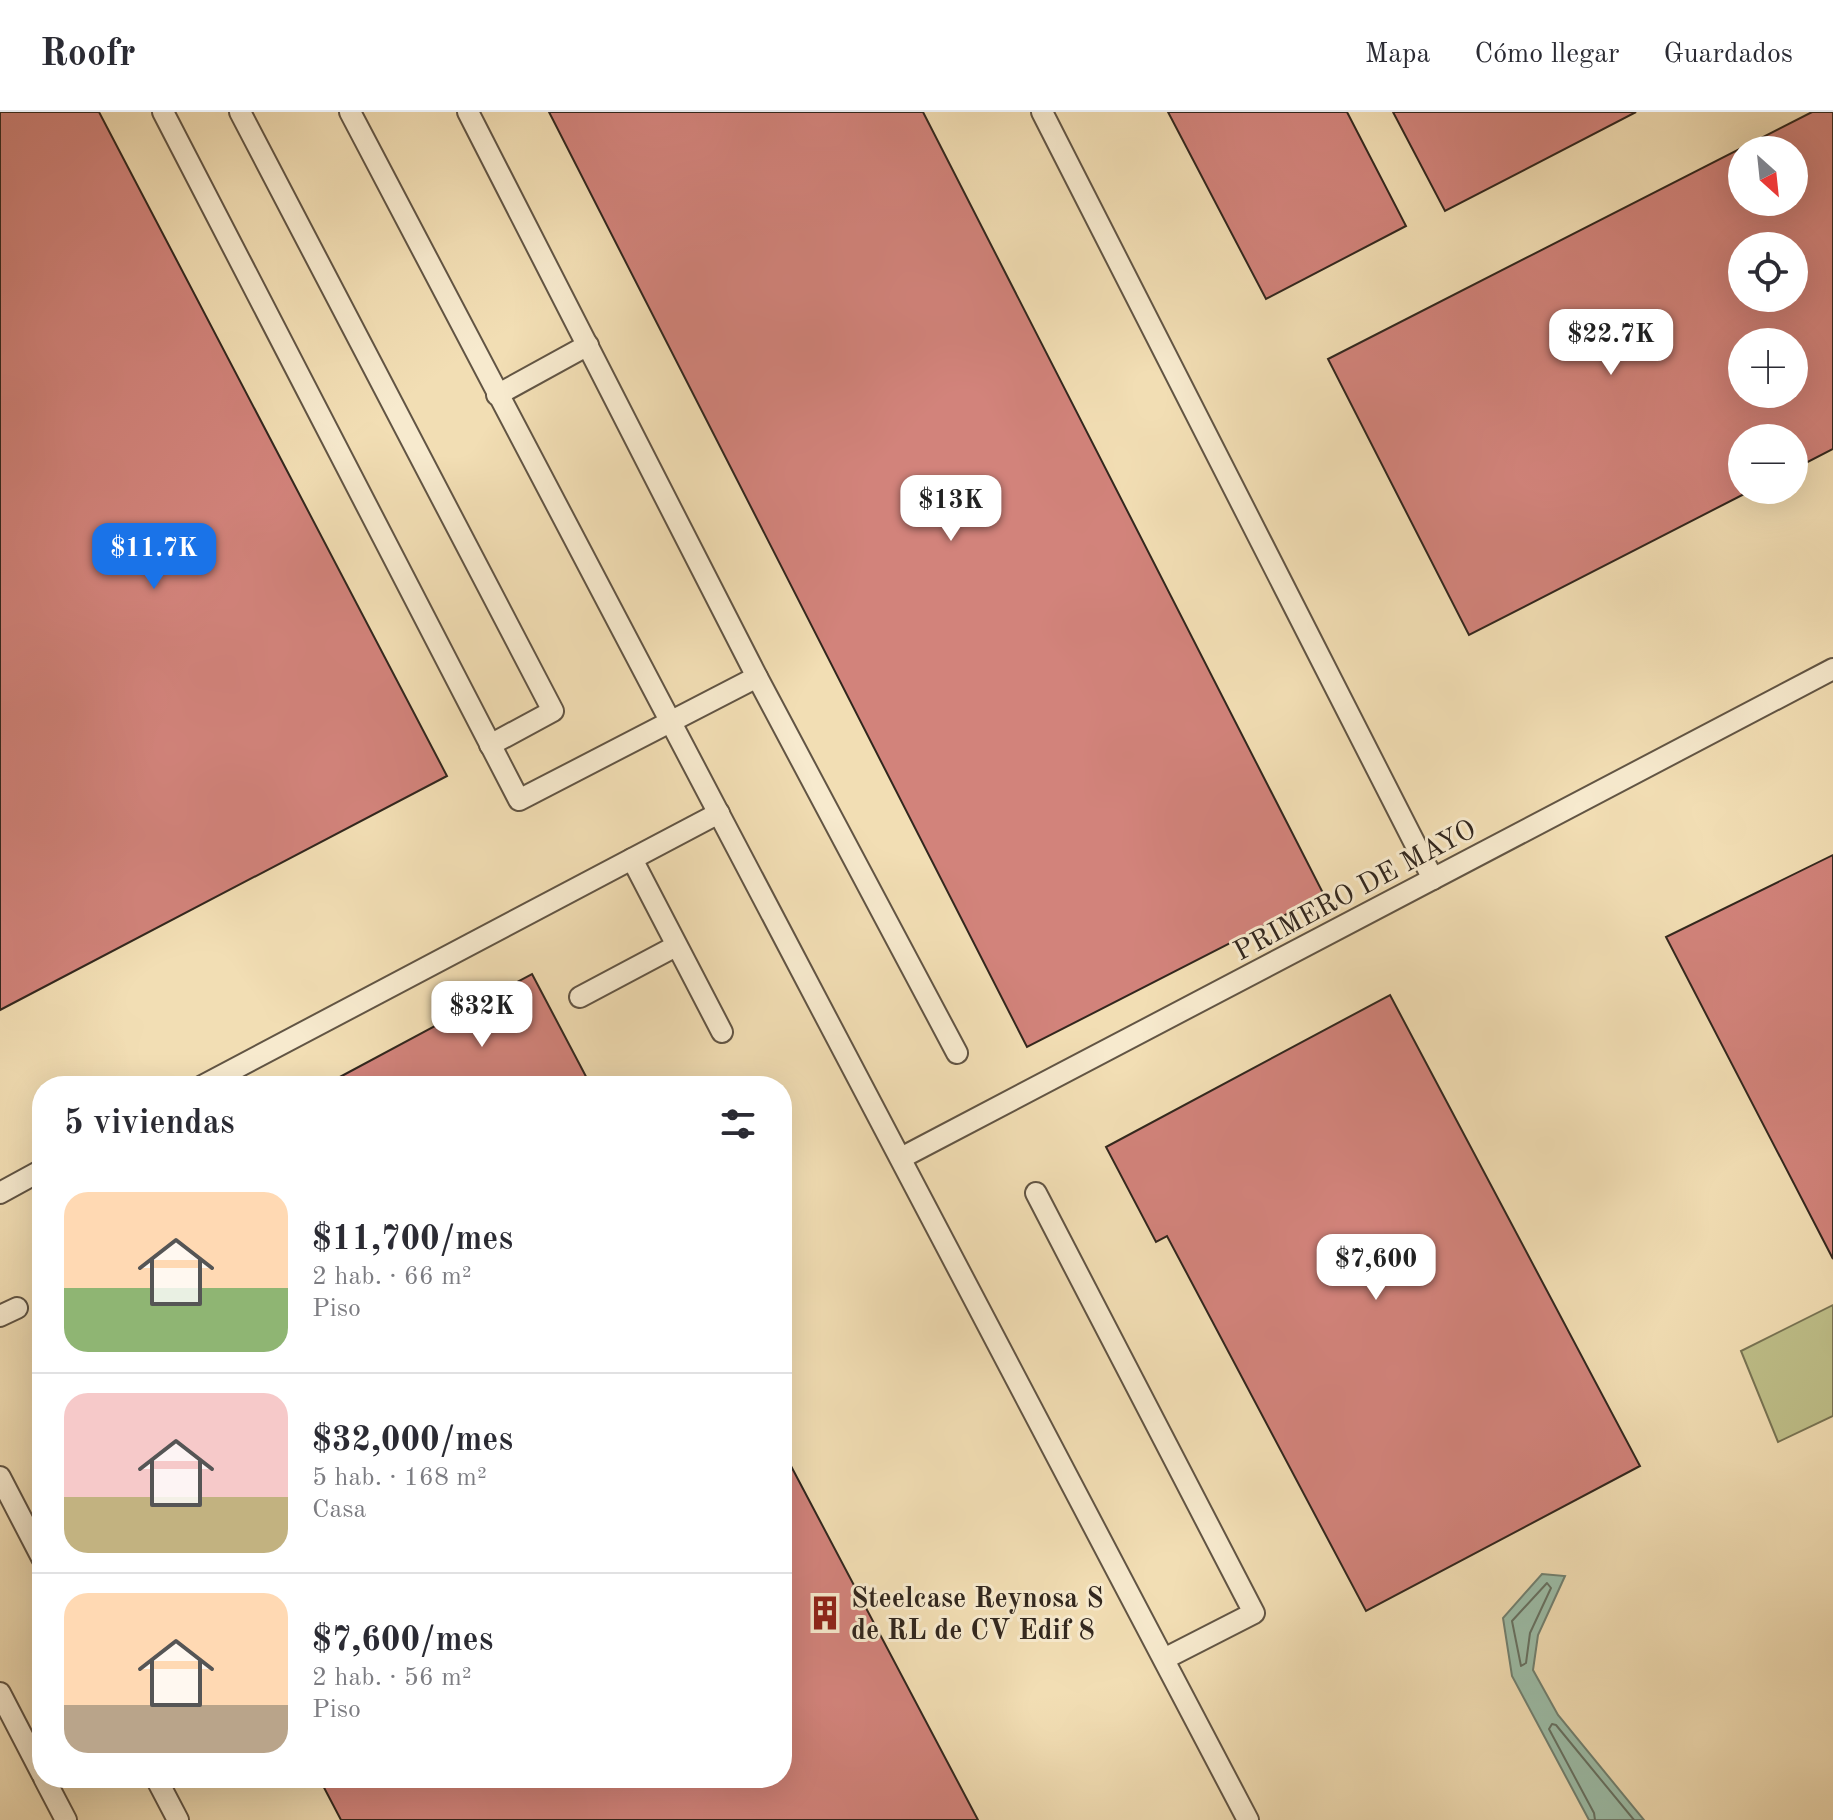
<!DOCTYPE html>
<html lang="es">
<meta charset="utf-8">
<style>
body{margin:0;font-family:"Old Standard TT",serif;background:#f7f7f7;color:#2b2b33;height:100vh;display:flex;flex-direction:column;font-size:30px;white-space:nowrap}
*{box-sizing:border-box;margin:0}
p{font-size:26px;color:#7c7c81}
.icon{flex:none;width:44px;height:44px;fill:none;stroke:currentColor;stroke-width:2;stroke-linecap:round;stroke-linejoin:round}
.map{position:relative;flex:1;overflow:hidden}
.side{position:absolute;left:32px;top:964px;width:760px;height:712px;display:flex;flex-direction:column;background:#fff;border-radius:32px;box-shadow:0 8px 32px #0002}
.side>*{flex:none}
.needle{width:52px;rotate:153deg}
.controls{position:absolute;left:1728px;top:24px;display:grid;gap:16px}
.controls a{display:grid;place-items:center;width:80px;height:80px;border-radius:50%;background:#fff;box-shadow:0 8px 32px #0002;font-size:40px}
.price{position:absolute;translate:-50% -68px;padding:0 18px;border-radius:16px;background:#fff;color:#222;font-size:26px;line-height:52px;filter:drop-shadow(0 2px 4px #0008)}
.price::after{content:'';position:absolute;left:50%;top:48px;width:24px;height:18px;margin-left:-12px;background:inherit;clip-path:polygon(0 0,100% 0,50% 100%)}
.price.on{background:#1a73e8;color:#fff}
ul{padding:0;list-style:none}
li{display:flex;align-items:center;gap:24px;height:200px;padding:0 32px}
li+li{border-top:2px solid #e1e1e2}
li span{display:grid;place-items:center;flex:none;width:224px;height:160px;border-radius:24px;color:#555}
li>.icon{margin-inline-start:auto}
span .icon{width:96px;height:96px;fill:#fffc;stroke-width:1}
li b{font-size:34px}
h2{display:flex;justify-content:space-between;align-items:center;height:96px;padding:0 32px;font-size:34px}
header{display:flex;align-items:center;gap:48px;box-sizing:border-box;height:112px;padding:0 40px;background:#fff;border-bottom:2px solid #e1e1e2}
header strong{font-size:38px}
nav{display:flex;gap:44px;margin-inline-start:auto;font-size:28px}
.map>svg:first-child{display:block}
</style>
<header>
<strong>Roofr</strong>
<nav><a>Mapa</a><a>Cómo llegar</a><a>Guardados</a></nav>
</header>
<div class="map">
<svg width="1833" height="1708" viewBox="0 0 1833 1708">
<rect width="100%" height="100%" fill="#f2deb4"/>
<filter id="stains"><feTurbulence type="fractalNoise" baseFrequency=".0025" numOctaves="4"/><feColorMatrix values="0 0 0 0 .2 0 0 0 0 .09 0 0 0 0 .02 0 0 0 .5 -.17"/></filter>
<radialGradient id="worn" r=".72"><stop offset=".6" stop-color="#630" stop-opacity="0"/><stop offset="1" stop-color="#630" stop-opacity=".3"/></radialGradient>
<polygon fill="#bfc08a" stroke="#787454" stroke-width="2" points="1833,1193 1833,1304 1778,1330 1741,1239"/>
<polygon fill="#9cbda8" stroke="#728171" stroke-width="2" points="1542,1462 1565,1464 1538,1523 1533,1558 1558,1603 1644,1708 1589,1708 1512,1564 1503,1506"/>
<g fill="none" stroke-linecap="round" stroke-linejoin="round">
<g stroke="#677263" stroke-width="2">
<polygon points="1547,1471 1551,1476 1530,1521 1526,1551 1521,1554 1512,1509"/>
<polyline points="1595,1708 1594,1701 1549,1617 1552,1612 1556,1613 1634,1708"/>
</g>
</g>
<g fill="#d2837b" stroke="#32271e" stroke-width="2" fill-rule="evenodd">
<polygon points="0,0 99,0 447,664 0,898"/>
<polygon points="549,0 923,0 1324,783 1027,935"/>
<polygon points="1168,0 1347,0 1406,114 1266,187"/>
<polygon points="1393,0 1636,0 1445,99"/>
<path d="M1812,0H1833V337L1794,357V326H1742V378H1752L1469,523L1328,247ZM1742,38H1794V90H1742ZM1742,134H1794V186H1742ZM1742,230H1794V282H1742Z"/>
<polygon points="1833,743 1833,1147 1666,825"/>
<polygon points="532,862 591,974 323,974"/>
<polygon points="1390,883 1640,1354 1366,1499 1167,1124 1156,1130 1106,1035"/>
<polygon points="782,1337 978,1708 341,1708 319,1666 782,1666"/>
</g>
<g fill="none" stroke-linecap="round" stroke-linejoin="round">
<g stroke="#625544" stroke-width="24">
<g id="service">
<polyline points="163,0 519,688 757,565"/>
<polyline points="240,0 553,599 490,633"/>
<polyline points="350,0 1248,1708"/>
<polyline points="468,0 757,565 957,941"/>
<polyline points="1042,0 1433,767"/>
<polyline points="497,283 588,233"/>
<polyline points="632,747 722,920"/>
<polyline points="580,885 676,834"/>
<polyline points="202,974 719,701"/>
<polyline points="901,1046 1833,557"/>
<polyline points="0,1081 42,1058"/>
<polyline points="1036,1081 1254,1501 1164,1547"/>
<polyline points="0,1204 17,1196"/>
<polyline points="0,1365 42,1446"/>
<polyline points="0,1581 42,1662"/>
<polyline points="44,1666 66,1708"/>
<polyline points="156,1666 178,1708"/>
</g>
</g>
<use href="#service" stroke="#f7eace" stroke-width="20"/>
</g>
<defs>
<g id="building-bare" transform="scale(2.76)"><path d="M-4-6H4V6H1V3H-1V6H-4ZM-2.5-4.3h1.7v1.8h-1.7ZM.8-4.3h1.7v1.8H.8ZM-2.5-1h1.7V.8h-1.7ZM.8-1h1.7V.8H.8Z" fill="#8f2418" stroke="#f7eace" stroke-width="2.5" paint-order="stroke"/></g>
</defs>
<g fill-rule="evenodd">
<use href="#building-bare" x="825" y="1501"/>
</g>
<g text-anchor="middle" stroke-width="6" stroke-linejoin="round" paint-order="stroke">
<g font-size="28" fill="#32271e" stroke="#f7eace">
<text transform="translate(1354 777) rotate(-28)" y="10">PRIMERO DE MAYO</text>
</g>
<g font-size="28" font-weight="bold" fill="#32271e" stroke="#f7eace" text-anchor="start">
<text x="851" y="1495">Steelcase Reynosa S<tspan x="851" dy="32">de RL de CV Edif 8</tspan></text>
</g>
</g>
<rect width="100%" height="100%" filter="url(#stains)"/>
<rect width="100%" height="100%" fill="url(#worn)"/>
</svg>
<div class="controls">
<a><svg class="needle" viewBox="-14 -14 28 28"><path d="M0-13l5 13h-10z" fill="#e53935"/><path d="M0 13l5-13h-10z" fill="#7c7c81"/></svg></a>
<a><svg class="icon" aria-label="locate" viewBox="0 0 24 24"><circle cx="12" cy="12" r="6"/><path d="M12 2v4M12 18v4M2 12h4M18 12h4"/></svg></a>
<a>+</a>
<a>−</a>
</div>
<b class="price" style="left:1611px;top:265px">$22.7K</b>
<b class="price" style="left:951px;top:431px">$13K</b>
<b class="price on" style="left:154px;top:479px">$11.7K</b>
<b class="price" style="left:482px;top:937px">$32K</b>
<b class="price" style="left:1376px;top:1190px">$7,600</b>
<section class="side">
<h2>5 viviendas<svg class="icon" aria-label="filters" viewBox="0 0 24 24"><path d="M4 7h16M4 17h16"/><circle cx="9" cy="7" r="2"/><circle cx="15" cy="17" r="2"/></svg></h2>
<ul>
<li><span style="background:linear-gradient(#ffd9b3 60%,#8fb573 0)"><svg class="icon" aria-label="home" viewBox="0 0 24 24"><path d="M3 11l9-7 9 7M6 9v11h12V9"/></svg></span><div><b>$11,700/mes</b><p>2 hab. · 66 m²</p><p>Piso</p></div></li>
<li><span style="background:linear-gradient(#f6c9c9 65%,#c2b280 0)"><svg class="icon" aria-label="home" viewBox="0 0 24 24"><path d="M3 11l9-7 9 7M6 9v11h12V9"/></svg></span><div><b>$32,000/mes</b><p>5 hab. · 168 m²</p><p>Casa</p></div></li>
<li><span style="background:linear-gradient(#ffd9b3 70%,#b9a48a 0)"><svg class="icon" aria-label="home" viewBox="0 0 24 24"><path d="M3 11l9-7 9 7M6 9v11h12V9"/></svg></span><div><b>$7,600/mes</b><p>2 hab. · 56 m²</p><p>Piso</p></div></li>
</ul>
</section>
</div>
